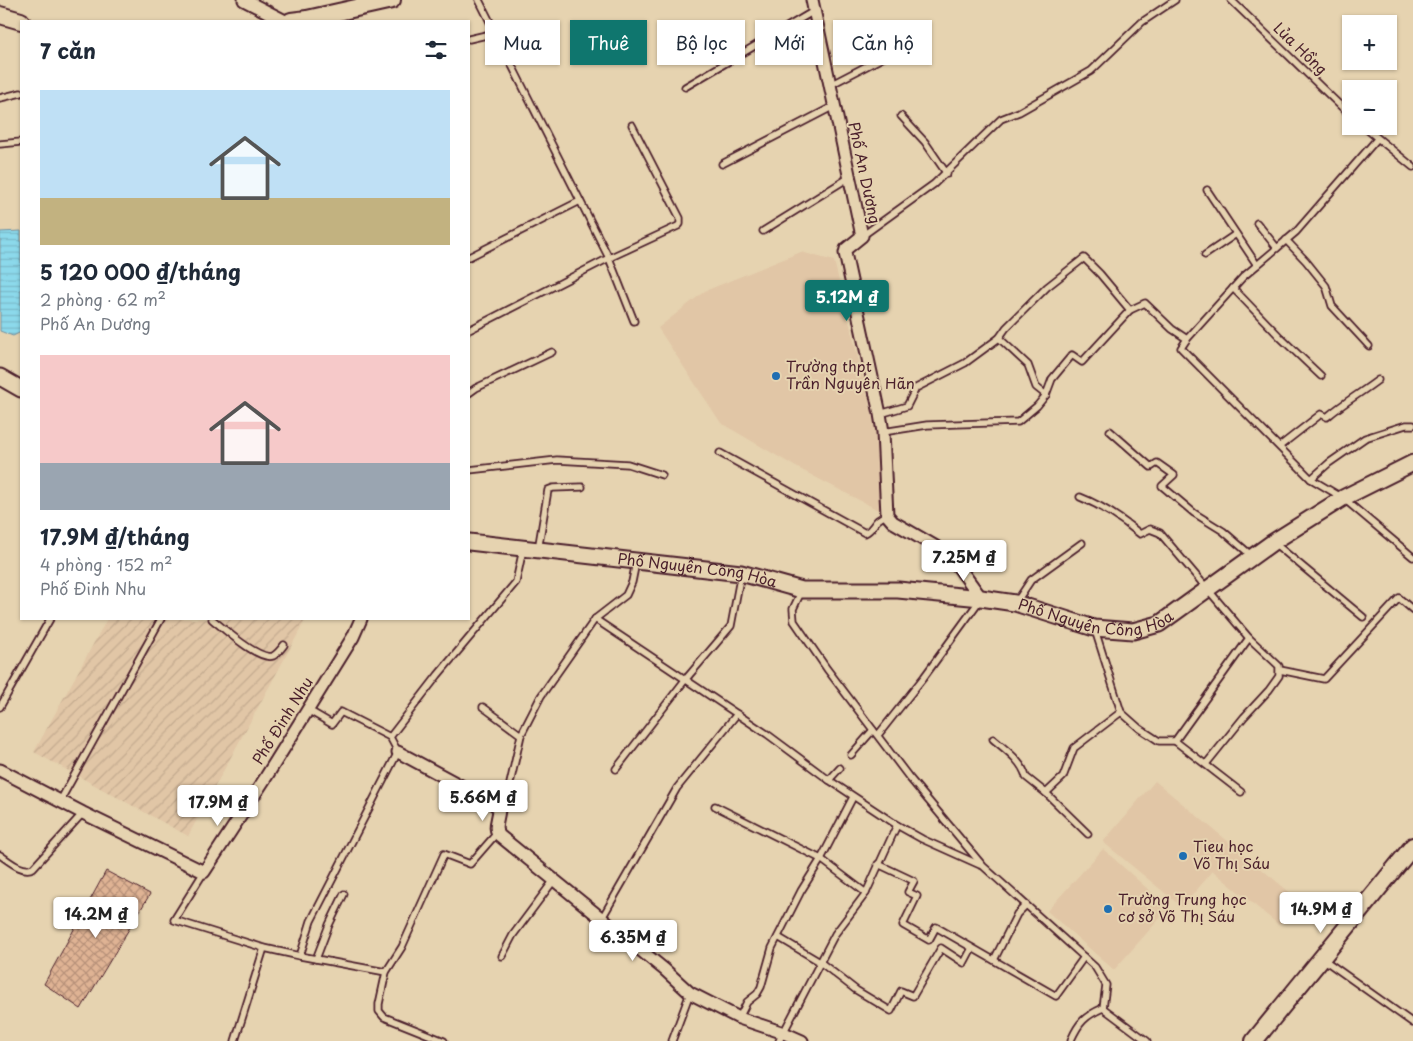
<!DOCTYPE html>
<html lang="vi">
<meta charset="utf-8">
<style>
body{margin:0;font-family:"Playpen Sans",sans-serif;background:#f6f6f7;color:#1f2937;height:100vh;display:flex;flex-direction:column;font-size:19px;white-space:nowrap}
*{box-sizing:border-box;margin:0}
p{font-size:16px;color:#747a83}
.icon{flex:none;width:28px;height:28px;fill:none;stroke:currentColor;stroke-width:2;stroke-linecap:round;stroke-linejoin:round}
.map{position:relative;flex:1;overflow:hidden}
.panel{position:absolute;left:20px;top:20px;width:450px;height:600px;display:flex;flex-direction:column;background:#fff;border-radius:0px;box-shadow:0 1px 4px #0004}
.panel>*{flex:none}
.banner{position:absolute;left:485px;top:20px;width:475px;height:45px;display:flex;gap:10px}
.buttons{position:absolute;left:1342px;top:15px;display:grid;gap:10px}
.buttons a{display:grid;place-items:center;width:55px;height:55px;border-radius:0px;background:#fff;box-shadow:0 1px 4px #0004;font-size:25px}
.price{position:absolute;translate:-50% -42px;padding:0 11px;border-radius:5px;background:#fff;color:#222;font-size:16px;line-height:32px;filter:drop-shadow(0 1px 2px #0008)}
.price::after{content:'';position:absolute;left:50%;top:30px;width:15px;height:11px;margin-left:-8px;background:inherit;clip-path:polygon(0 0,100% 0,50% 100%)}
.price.selected{background:#0f766e;color:#fff}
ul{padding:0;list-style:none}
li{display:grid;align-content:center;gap:10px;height:265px;padding:0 20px}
li span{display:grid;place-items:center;height:155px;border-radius:0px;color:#555}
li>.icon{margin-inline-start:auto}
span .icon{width:90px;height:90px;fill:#fffc;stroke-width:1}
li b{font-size:21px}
h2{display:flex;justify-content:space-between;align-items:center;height:60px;padding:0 20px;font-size:21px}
.pill{padding:0 18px;border-radius:0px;background:#fff;box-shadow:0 1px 4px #0004;font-size:18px;line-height:45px}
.pill.selected{background:#0f766e;color:#fff}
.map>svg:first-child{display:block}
</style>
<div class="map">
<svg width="1413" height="1041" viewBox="0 0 1413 1041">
<defs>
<pattern id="industrial-furrows" width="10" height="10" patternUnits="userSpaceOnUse" patternTransform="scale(1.25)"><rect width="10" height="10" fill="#e1c6a6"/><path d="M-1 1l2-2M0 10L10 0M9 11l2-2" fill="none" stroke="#c3aa8f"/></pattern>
<pattern id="water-rules" width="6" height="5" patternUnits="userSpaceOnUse" patternTransform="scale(1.25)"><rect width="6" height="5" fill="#8cd9eb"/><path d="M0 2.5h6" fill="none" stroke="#7abaca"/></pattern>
<pattern id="building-cross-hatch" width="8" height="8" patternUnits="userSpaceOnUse" patternTransform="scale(1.25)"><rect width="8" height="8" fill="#dfb394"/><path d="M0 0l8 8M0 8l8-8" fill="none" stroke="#b79179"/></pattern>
</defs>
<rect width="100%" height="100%" fill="#e6d3b0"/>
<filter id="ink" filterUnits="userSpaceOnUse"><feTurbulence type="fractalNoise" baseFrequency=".02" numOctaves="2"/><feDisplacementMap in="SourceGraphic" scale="10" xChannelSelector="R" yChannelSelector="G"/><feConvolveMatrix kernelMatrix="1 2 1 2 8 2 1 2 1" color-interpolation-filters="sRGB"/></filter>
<g filter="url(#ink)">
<g fill="#e1c6a6">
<polygon points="801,252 834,261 879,442 882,512 796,467 721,423 658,328 705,291"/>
<polygon points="1155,781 1299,900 1279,925 1213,871 1182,907 1103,842"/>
<polygon points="1103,849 1169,908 1114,970 1047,911"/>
</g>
<polygon fill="url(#industrial-furrows)" points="107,619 306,619 188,836 34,752"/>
<polygon fill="url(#water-rules)" stroke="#728f9e" points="21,231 21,332 13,336 0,331 0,232"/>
<polygon fill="url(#building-cross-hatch)" stroke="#4a1f2b" points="106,871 150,894 81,1009 44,984"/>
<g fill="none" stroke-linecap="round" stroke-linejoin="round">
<g stroke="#4a1f2b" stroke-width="9">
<g id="service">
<polyline points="479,0 609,258 634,321"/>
<polyline points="1231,0 1351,116"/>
<polyline points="469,39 495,33"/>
<polyline points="830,85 884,57 883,34"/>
<polyline points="685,87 814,11"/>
<polyline points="0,98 21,93"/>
<polyline points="901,116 925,142 947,174"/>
<polyline points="1363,126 1413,167"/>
<polyline points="1377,139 1296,232 1243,277 1187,339 1181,348 1311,479 1343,498 1413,557"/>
<polyline points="0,144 21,142"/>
<polyline points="722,164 834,106"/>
<polyline points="1207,190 1257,265"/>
<polyline points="1257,223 1277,248"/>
<polyline points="763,231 850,177"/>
<polyline points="862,236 934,184 1001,119 1019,112 1091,71 1142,22 1175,0"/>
<polyline points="1286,240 1306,261 1326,286 1332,306 1369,346"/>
<polyline points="1205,255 1236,234"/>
<polyline points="469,257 580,201"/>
<polyline points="1233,288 1281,338 1321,376"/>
<polyline points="469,330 609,258 678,226 680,224 680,218 632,125"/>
<polyline points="469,393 476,388 552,352"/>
<polyline points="1046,395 1036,387 1028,365 999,338 1006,328 1047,287 1084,258 1100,274 1130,310"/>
<polyline points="880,414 907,406 916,388 965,363 999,338"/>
<polyline points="1110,431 1151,467 1157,463 1174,475 1162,486 1194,513 1223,531 1252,556"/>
<polyline points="883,432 927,425 1018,422 1037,406 1046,395 1052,379 1072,355 1082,362 1130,310 1145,303 1172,329 1187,339"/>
<path d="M1280,446L1321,414L1327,417C1343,403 1361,393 1378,380"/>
<path d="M720,453L865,533C875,529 872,520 887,515"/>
<polyline points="469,470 557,460 628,464 662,475"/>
<polyline points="1311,479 1329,463 1365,438 1406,425 1413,425"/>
<path d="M1080,497C1103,506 1122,519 1140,534L1150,529L1160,533L1249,638L1279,666V676L1269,690L1244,717L1206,764"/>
<polyline points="1273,542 1363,617"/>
<polyline points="538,550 548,490 553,488 582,487"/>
<polyline points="636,562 632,582 626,595 595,619 767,734 829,780 897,825 922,839 980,865"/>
<polyline points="802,590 793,609 794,621 827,669 908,776 983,866 1095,967 1106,985 1103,1008 1147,1041"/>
<polyline points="1017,601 1031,580 1082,543"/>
<path d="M212,619C223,628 259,661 273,656C277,654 281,649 284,645"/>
<polyline points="1280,670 1324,679 1399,598 1413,610"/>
<polyline points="0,707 50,619"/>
<polyline points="483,707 521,735"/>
<polyline points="308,710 332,724 341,712 390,737"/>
<polyline points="1121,712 1139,728 1159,741 1175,741 1241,792"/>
<polyline points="878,735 924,677 980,600"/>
<path d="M993,739C1006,750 1022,761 1026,777L1046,793L1088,834"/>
<polyline points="1175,741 1249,638"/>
<polyline points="851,755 873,730"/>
<polyline points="616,769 685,680 731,626 741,573"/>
<polyline points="829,780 840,768"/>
<polyline points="1046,793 1063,777 1074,748 1121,712 1095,630"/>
<polyline points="60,801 161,619"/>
<polyline points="715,806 821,859 866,893"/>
<polyline points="499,808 509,788 521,735 541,696 595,619"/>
<path d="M0,855C9,861 22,873 33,868L83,813"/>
<polyline points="878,864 914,881 908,892 917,896 903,925 929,940 936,927 1056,996 1084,957"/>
<polyline points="204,872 174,920 264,948 300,956"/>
<polyline points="602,918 677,788 737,714"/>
<polyline points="778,937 820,962 856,990 891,1011 901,991 913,996 941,948 964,963 972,948"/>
<polyline points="502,956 513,935 554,880"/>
<polyline points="316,959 329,925 344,894"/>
<polyline points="1323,959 1413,1023"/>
<polyline points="994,960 1017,914 1026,905"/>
<polyline points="386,972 300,956 311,921 398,752 390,737 438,675 516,582 523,549"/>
<polyline points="739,1018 747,1002 757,994 761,987 772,948 801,891 821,859 853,797"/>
<path d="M1071,1040C1079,1022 1085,1016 1103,1008"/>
<polyline points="235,1041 264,948"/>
<polyline points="444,1041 384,1017 379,1011 379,1004 386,972 402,947 444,854 470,864 497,833"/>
<polyline points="672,1041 690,993"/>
<polyline points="779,1041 835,934 866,893 897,825"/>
</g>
</g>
<g stroke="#4a1f2b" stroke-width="15">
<g id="minor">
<polyline points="244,0 285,21"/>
<polyline points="812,0 862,236 846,249 845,253 880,414 883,432 887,515 893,522 950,555 981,598"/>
<path d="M398,752L491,802L499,808C499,819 492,828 500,836L665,970L690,993L739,1018L784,1033L802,1041"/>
<polyline points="0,770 83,813 204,872 266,777 353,637 361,619"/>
</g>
</g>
<g stroke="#4a1f2b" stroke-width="19">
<g id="tertiary">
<polyline points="0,377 21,389"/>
<path id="s1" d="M469,542L741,573L802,590H898L981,598L1015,603L1094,628L1133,631L1159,624L1273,542L1343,498L1413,463"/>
</g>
</g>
<g stroke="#4a1f2b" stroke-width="20">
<g id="secondary">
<polyline points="0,15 21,21"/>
<polyline points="291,21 307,19 392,0"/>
<polyline points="1254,1041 1413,846"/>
</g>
</g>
<use href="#service" stroke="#e6d3b0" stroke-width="5.5"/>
<use href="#minor" stroke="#e6d3b0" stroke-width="11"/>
<use href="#tertiary" stroke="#e6d3b0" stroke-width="15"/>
<use href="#secondary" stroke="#e6d3b0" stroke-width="16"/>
</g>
</g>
<g fill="#1f6fb2" stroke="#e6d3b0" stroke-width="2">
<circle cx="776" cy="376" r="5"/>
<circle cx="1183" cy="856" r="5"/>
<circle cx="1108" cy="909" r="5"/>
</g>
<g text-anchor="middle" stroke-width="4" stroke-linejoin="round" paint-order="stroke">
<g font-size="15" fill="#4a1f2b" stroke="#e6d3b0">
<text transform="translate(1300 49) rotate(44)" y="5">Lủa Hồng</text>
<text transform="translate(864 173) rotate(78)" y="5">Phố An Dương</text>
<text dy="5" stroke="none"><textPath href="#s1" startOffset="230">Phố Nguyễn Công Hòa</textPath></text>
<text dy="5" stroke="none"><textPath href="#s1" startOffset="635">Phố Nguyễn Công Hòa</textPath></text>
<text transform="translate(283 721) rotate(-58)" y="5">Phố Đinh Nhu</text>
</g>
<g font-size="15" fill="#4a1f2b" stroke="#e6d3b0" text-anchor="start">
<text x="786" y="372">Trường thpt<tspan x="786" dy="17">Trần Nguyên Hãn</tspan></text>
<text x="1193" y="852">Tieu học<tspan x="1193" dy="17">Võ Thị Sáu</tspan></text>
<text x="1118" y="905">Trường Trung học<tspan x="1118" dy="17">cơ sở Võ Thị Sáu</tspan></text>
</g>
</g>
</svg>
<div class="buttons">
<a>+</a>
<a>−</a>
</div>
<b class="price selected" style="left:847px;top:322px">5.12M ₫</b>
<b class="price" style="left:964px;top:582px">7.25M ₫</b>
<b class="price" style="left:483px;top:822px">5.66M ₫</b>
<b class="price" style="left:218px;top:827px">17.9M ₫</b>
<b class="price" style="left:1321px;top:934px">14.9M ₫</b>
<b class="price" style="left:96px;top:939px">14.2M ₫</b>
<b class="price" style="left:633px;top:962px">6.35M ₫</b>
<div class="banner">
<a class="pill">Mua</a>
<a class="pill selected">Thuê</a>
<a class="pill">Bộ lọc</a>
<a class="pill">Mới</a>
<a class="pill">Căn hộ</a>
</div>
<section class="panel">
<h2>7 căn<svg class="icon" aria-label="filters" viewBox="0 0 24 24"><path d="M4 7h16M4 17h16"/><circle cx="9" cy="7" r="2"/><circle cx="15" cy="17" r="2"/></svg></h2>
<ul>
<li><span style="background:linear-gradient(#bfe0f5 70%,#c2b280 0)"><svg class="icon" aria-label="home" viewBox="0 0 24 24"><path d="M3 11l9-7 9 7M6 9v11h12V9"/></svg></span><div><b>5 120 000 ₫/tháng</b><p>2 phòng · 62 m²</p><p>Phố An Dương</p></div></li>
<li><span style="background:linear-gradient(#f6c9c9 70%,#9aa5b1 0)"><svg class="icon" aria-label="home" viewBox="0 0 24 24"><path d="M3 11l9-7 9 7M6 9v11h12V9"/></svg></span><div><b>17.9M ₫/tháng</b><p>4 phòng · 152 m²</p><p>Phố Đinh Nhu</p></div></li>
</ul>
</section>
</div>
